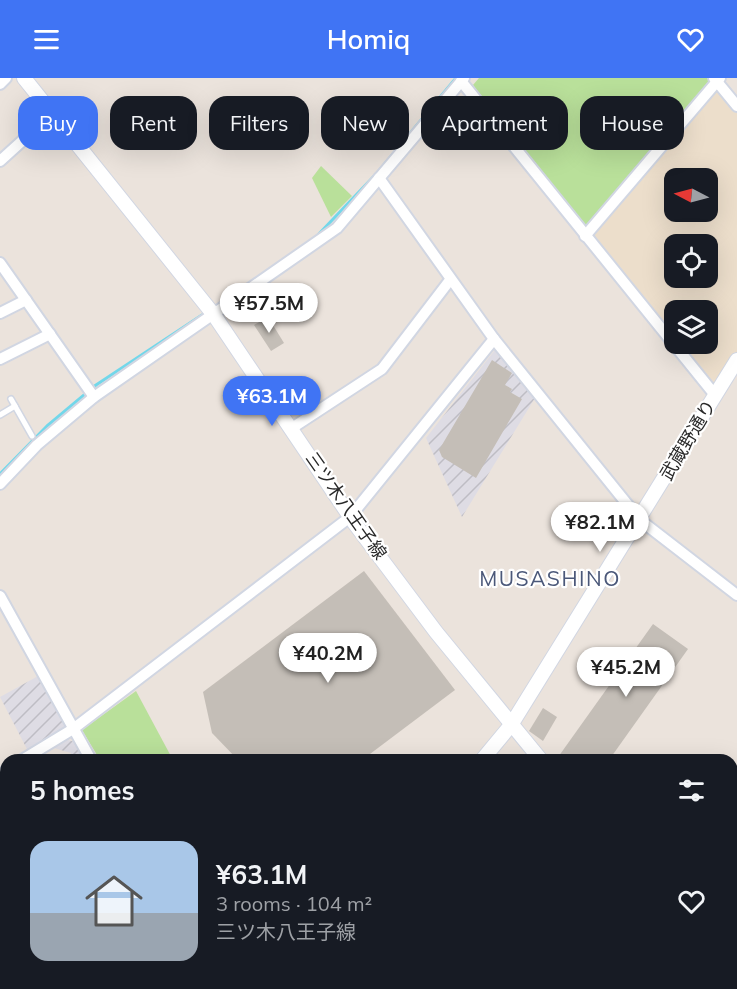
<!DOCTYPE html>
<meta charset="utf-8">
<style>
body{margin:0;font-family:Mulish,"Noto Sans JP",sans-serif;background:#242831;color:#f1f3f6;height:100vh;display:flex;flex-direction:column;font-size:22px;white-space:nowrap}
*{box-sizing:border-box;margin:0}
p{font-size:20px;color:#9ea1a6}
.icon{flex:none;width:33px;height:33px;fill:none;stroke:currentColor;stroke-width:2;stroke-linecap:round;stroke-linejoin:round}
.map{position:relative;flex:1;overflow:hidden}
.details{position:absolute;left:0px;top:676px;width:738px;height:236px;display:flex;flex-direction:column;background:#171b24;border-radius:18px 18px 0 0;box-shadow:0 6px 24px #0002}
.details>*{flex:none}
.banner{position:absolute;left:18px;top:18px;width:702px;height:54px;display:flex;gap:12px}
.needle{width:39px;rotate:276deg}
.buttons{position:absolute;left:664px;top:90px;display:grid;gap:12px}
.buttons a{display:grid;place-items:center;width:54px;height:54px;border-radius:12px;background:#171b24;box-shadow:0 6px 24px #0002;font-size:30px}
.price{position:absolute;translate:-50% -51px;padding:0 14px;border-radius:21px;background:#fff;color:#222;font-size:20px;line-height:39px;filter:drop-shadow(0 2px 3px #0008)}
.price::after{content:'';position:absolute;left:50%;top:36px;width:18px;height:14px;margin-left:-9px;background:inherit;clip-path:polygon(0 0,100% 0,50% 100%)}
.price.active{background:#4074f4;color:#fff}
ul{padding:0;list-style:none}
li{display:flex;align-items:center;gap:18px;height:150px;padding:0 30px}
li span{display:grid;place-items:center;flex:none;width:168px;height:120px;border-radius:18px;color:#555}
li>.icon{margin-inline-start:auto}
span .icon{width:72px;height:72px;fill:#fffc;stroke-width:1}
li b{font-size:26px}
h2{display:flex;justify-content:space-between;align-items:center;height:72px;padding:0 30px;font-size:26px}
.tag{padding:0 21px;border-radius:18px;background:#171b24;box-shadow:0 6px 24px #0002;font-size:21px;line-height:54px}
.tag.active{background:#4074f4;color:#fff}
header{display:flex;justify-content:space-between;align-items:center;height:78px;padding:0 30px;background:#4074f4;color:#fff;font-size:27px;font-weight:600}
.map>svg:first-child{display:block}
</style>
<header><svg class="icon" aria-label="menu" viewBox="0 0 24 24"><path d="M4 6h16M4 12h16M4 18h16"/></svg>Homiq<svg class="icon" aria-label="heart" viewBox="0 0 24 24"><path d="M12 20l-8-8c-3-5 5-10 8-4 3-6 11-1 8 4z"/></svg></header>
<div class="map">
<svg width="737" height="911" viewBox="0 0 737 911">
<defs>
<pattern id="industrial-furrows" width="10" height="10" patternUnits="userSpaceOnUse" patternTransform="scale(1.5)"><rect width="10" height="10" fill="#dedce4"/><path d="M-1 1l2-2M0 10L10 0M9 11l2-2" fill="none" stroke="#bebdc4"/></pattern>
</defs>
<rect width="100%" height="100%" fill="#ebe3dc"/>
<g fill="url(#industrial-furrows)">
<polygon points="495,272 535,320 462,439 426,360"/>
<polygon points="40,597 66,641 65,650 28,673 0,619"/>
<polygon points="68,662 75,664 85,682 70,682 71,675 54,670"/>
</g>
<path fill="#ecdecb" fill-rule="evenodd" d="M717,4L737,28V282L715,317L585,158ZM675,100H708V134H675ZM675,166H708V200H675ZM675,232H708V266H675Z"/>
<g fill="#b9e09a">
<polygon points="479,0 709,0 712,4 584,150 473,7"/>
<polygon points="321,88 352,118 331,139 312,100"/>
<polygon points="136,613 173,682 100,682 82,652"/>
</g>
<g fill="none" stroke-linecap="round" stroke-linejoin="round">
<g stroke="#72d7ea" stroke-width="3">
<polyline points="315,160 378,94 456,0"/>
<polyline points="0,396 47,348 96,307 202,237"/>
</g>
</g>
<g fill="#c4beb7">
<polygon points="268,239 284,265 271,273 254,247"/>
<polygon points="492,282 512,295 505,307 512,311 510,314 522,321 476,400 442,379 439,372"/>
<polygon points="364,493 455,612 362,682 238,682 212,655 203,614"/>
<polygon points="653,546 688,571 609,682 556,682"/>
<polygon points="543,630 557,639 543,663 529,653"/>
</g>
<g fill="none" stroke-linecap="round" stroke-linejoin="round">
<g stroke="#d1d6e2" stroke-width="8">
<g id="lane">
<polyline points="11,321 32,358"/>
<polyline points="0,337 15,328"/>
</g>
</g>
<g stroke="#d1d6e2" stroke-width="14">
<g id="street">
<polyline points="714,0 737,28"/>
<polyline points="461,3 715,317"/>
<polyline points="0,6 6,0"/>
<polyline points="0,83 53,35"/>
<polyline points="379,100 494,261 640,442 737,517"/>
<polyline points="585,158 720,0"/>
<polyline points="0,185 94,319"/>
<polyline points="0,235 26,222"/>
<polyline points="0,281 50,256"/>
<polyline points="292,350 382,291 450,202"/>
<polyline points="0,406 37,367 94,319 337,150 464,0"/>
<polyline points="0,518 91,682"/>
<polyline points="22,682 73,651 350,439 494,261"/>
<polyline points="0,696 6,693"/>
<polyline points="732,888 737,881"/>
<polyline points="219,906 222,911"/>
<polyline points="420,906 423,911"/>
<polyline points="678,911 682,906"/>
</g>
</g>
<g stroke="#d1d6e2" stroke-width="16">
<g id="secondary">
<polyline points="24,0 214,237 355,446 436,554 541,682"/>
<polyline points="482,682 511,647 737,282"/>
<polyline points="732,901 737,906"/>
<polyline points="328,911 330,906"/>
</g>
</g>
<use href="#lane" stroke="#fff" stroke-width="5"/>
<use href="#street" stroke="#fff" stroke-width="10"/>
<use href="#secondary" stroke="#fff" stroke-width="14"/>
</g>
<g text-anchor="middle" stroke-width="4.5" stroke-linejoin="round" paint-order="stroke">
<g font-size="18" fill="#292929" stroke="#fff">
<text transform="translate(688 362) rotate(-59)" y="6">武蔵野通り</text>
<text transform="translate(346 428) rotate(55)" y="6">三ツ木八王子線</text>
</g>
<g font-size="21" letter-spacing="1.5" fill="#4b5879" stroke="#fff">
<text x="550" y="508">MUSASHINO</text>
</g>
</g>
</svg>
<div class="buttons">
<a><svg class="needle" viewBox="-14 -14 28 28"><path d="M0-13l5 13h-10z" fill="#e53935"/><path d="M0 13l5-13h-10z" fill="#9ea1a6"/></svg></a>
<a><svg class="icon" aria-label="locate" viewBox="0 0 24 24"><circle cx="12" cy="12" r="6"/><path d="M12 2v4M12 18v4M2 12h4M18 12h4"/></svg></a>
<a><svg class="icon" aria-label="layers" viewBox="0 0 24 24"><path d="M12 4l9 5-9 5-9-5zM3 14l9 5 9-5"/></svg></a>
</div>
<b class="price" style="left:269px;top:256px">¥57.5M</b>
<b class="price active" style="left:272px;top:349px">¥63.1M</b>
<b class="price" style="left:600px;top:475px">¥82.1M</b>
<b class="price" style="left:328px;top:606px">¥40.2M</b>
<b class="price" style="left:626px;top:620px">¥45.2M</b>
<div class="banner">
<a class="tag active">Buy</a>
<a class="tag">Rent</a>
<a class="tag">Filters</a>
<a class="tag">New</a>
<a class="tag">Apartment</a>
<a class="tag">House</a>
</div>
<section class="details">
<h2>5 homes<svg class="icon" aria-label="filters" viewBox="0 0 24 24"><path d="M4 7h16M4 17h16"/><circle cx="9" cy="7" r="2"/><circle cx="15" cy="17" r="2"/></svg></h2>
<ul>
<li><span style="background:linear-gradient(#a9c7e8 60%,#9aa5b1 0)"><svg class="icon" aria-label="home" viewBox="0 0 24 24"><path d="M3 11l9-7 9 7M6 9v11h12V9"/></svg></span><div><b>¥63.1M</b><p>3 rooms · 104 m²</p><p>三ツ木八王子線</p></div><svg class="icon" aria-label="heart" viewBox="0 0 24 24"><path d="M12 20l-8-8c-3-5 5-10 8-4 3-6 11-1 8 4z"/></svg></li>
</ul>
</section>
</div>
